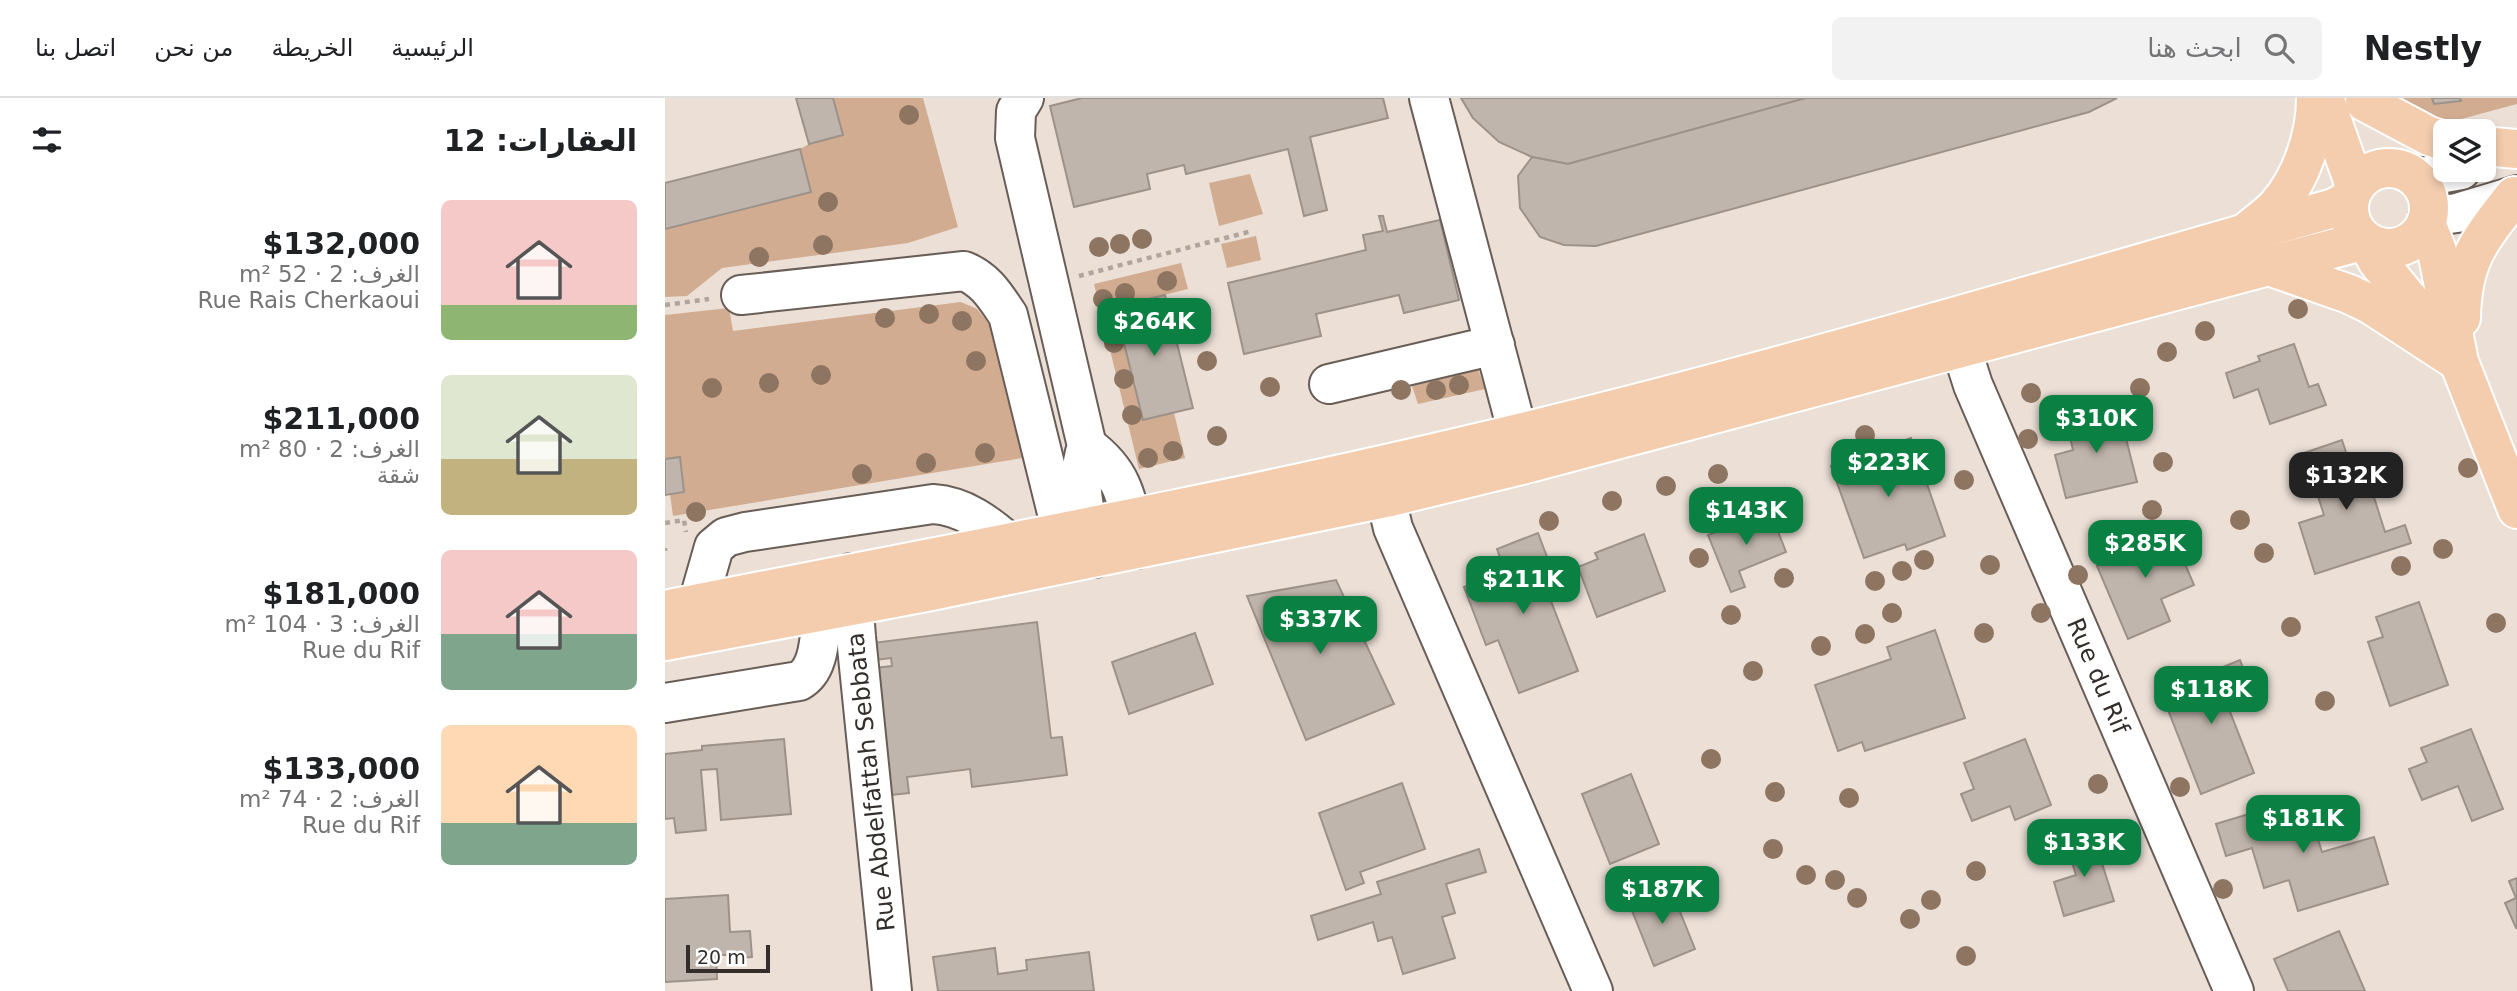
<!DOCTYPE html>
<html lang="ar">
<meta charset="utf-8">
<style>
body{margin:0;font-family:"DejaVu Sans","Noto Sans Arabic",sans-serif;background:#f2f2f2;color:#202124;direction:rtl;height:100vh;display:flex;flex-direction:column;font-size:26px;white-space:nowrap}
*{box-sizing:border-box;margin:0}
p{font-size:23px;color:#757577}
.icon{flex:none;width:38px;height:38px;fill:none;stroke:currentColor;stroke-width:2;stroke-linecap:round;stroke-linejoin:round}
.map{position:relative;flex:1;overflow:hidden;direction:ltr}
.drawer{display:flex;flex-direction:column;background:#fff;width:665px}
.drawer>*{flex:none}
.buttons{position:absolute;left:1768px;top:21px;display:grid;gap:14px}
.buttons a{display:grid;place-items:center;width:63px;height:63px;border-radius:10px;background:#fff;box-shadow:0 4px 10px #0003;font-size:35px}
.scale{position:absolute;left:21px;bottom:18px;width:84px;box-sizing:border-box;padding-left:7px;border:4px solid #332e2b;border-top:0;font-size:19px;line-height:24px;white-space:nowrap;color:#332e2b;-webkit-text-stroke:5px #fff;paint-order:stroke}
.price{position:absolute;translate:-50% -60px;padding:0 16px;border-radius:14px;background:#0b8043;color:#fff;font-size:23px;line-height:46px;filter:drop-shadow(0 2px 4px #0008)}
.price::after{content:'';position:absolute;left:50%;top:42px;width:21px;height:16px;margin-left:-10px;background:inherit;clip-path:polygon(0 0,100% 0,50% 100%)}
.price.on{background:#222;color:#fff}
ul{padding:0;list-style:none}
li{display:flex;align-items:center;gap:21px;height:175px;padding:0 28px}
li span{display:grid;place-items:center;flex:none;width:196px;height:140px;border-radius:10px;color:#555}
li>.icon{margin-inline-start:auto}
span .icon{width:84px;height:84px;fill:#fffc;stroke-width:1}
li b{font-size:30px}
h2{display:flex;justify-content:space-between;align-items:center;height:84px;padding:0 28px;font-size:30px}
header{display:flex;align-items:center;gap:42px;box-sizing:border-box;height:98px;padding:0 35px;background:#fff;border-bottom:2px solid #e0e0e0}
header strong{font-size:33px}
nav{display:flex;gap:38px;margin-inline-start:auto;font-size:24px}
.search{width:490px;height:63px;background:#f2f2f2;display:flex;align-items:center;gap:18px;box-sizing:border-box;padding:0 24px;border-radius:10px;color:#757577;font-size:26px}
main{display:flex;flex:1;min-height:0}
.map>svg:first-child{display:block}
</style>
<header>
<strong>Nestly</strong>
<div class="search"><svg class="icon" aria-label="search" viewBox="0 0 24 24"><circle cx="10" cy="10" r="6"/><path d="M15 15l6 6"/></svg>ابحث هنا</div>
<nav><a>الرئيسية</a><a>الخريطة</a><a>من نحن</a><a>اتصل بنا</a></nav>
</header>
<main>
<div class="map">
<svg width="1852" height="893" viewBox="0 0 1852 893">
<rect width="100%" height="100%" fill="#ebdfd6"/>
<g fill="#d1ac91">
<polygon points="168,0 258,0 293,129 243,145 57,170 22,198 0,199 0,131 145,94 135,51 144,46 178,37"/>
<polygon points="1736,0 1852,0 1852,6 1774,27 1742,14"/>
<polygon points="585,76 598,116 554,128 544,85"/>
<polygon points="591,138 596,162 562,170 556,146"/>
<polygon points="516,165 523,191 450,209 478,322 509,315 520,360 474,371 429,186"/>
<polygon points="296,204 312,211 325,227 363,359 8,418 5,396 19,394 15,360 0,361 0,217 64,210 68,233"/>
<polygon points="812,268 820,291 753,306 747,288"/>
</g>
<g fill="#c0b5ac" stroke="#9d928a" stroke-width="2">
<polygon points="131,0 168,0 178,37 144,46"/>
<polygon points="417,0 718,0 723,20 645,39 662,112 639,118 623,51 521,76 519,67 482,76 485,91 409,109 385,8"/>
<polygon points="796,0 1141,0 903,66 867,59 834,44 808,20"/>
<polygon points="1141,0 1452,0 1424,14 931,148 899,147 875,139 855,110 853,78 867,59 903,66"/>
<polygon points="1767,0 1795,0 1796,3 1769,6"/>
<polygon points="135,51 146,94 0,131 0,85"/>
<polygon points="714,118 718,118 722,134 775,122 794,202 739,215 734,197 651,216 656,238 579,256 563,185 701,152 698,137 718,133"/>
<polygon points="500,197 528,310 478,322 450,209"/>
<polygon points="1629,246 1644,289 1653,286 1661,307 1605,326 1593,291 1569,300 1561,275 1595,263 1593,258"/>
<polygon points="1453,309 1472,384 1401,400 1390,357 1408,352 1401,322"/>
<polygon points="1246,340 1280,438 1242,452 1240,446 1199,460 1166,368"/>
<polygon points="1677,342 1688,376 1713,368 1720,389 1707,393 1720,434 1740,427 1746,445 1650,476 1634,425 1659,417 1639,355"/>
<polygon points="15,359 19,394 0,397 0,361"/>
<polygon points="1105,413 1121,454 1074,473 1080,489 1066,494 1043,437"/>
<polygon points="1503,426 1529,487 1496,501 1505,523 1463,541 1432,468 1461,456 1456,445"/>
<polygon points="873,435 890,480 879,485 913,573 854,595 833,542 821,547 799,489 840,473 832,451"/>
<polygon points="979,436 1000,493 932,519 913,469 933,461 930,455"/>
<polygon points="671,482 729,606 641,642 582,498"/>
<polygon points="1754,504 1783,587 1725,608 1703,544 1718,539 1711,519"/>
<polygon points="372,524 386,640 397,639 402,677 307,689 305,671 242,679 244,695 217,698 201,571 227,568 226,560 202,563 200,546"/>
<polygon points="1270,532 1300,620 1200,653 1197,644 1173,653 1150,587 1226,561 1222,549"/>
<polygon points="530,535 548,586 464,616 447,564"/>
<polygon points="1575,562 1586,591 1560,601 1589,675 1536,696 1496,594"/>
<polygon points="1806,631 1838,711 1807,723 1793,688 1757,702 1744,671 1762,664 1756,650"/>
<polygon points="119,641 126,716 56,722 52,671 36,672 41,732 11,735 9,720 0,721 0,656 37,652 37,648"/>
<polygon points="1360,641 1386,707 1350,722 1345,708 1307,723 1296,696 1309,691 1299,665"/>
<polygon points="966,676 994,746 945,766 917,696"/>
<polygon points="737,685 760,751 695,774 699,785 681,792 654,715"/>
<polygon points="1640,699 1657,754 1709,739 1723,786 1633,813 1624,782 1599,790 1587,750 1561,758 1551,726"/>
<polygon points="1428,737 1449,803 1399,818 1389,784 1411,777 1401,745"/>
<polygon points="814,751 821,774 781,786 790,815 777,819 790,860 738,876 727,839 713,843 708,824 653,842 646,818 716,796 712,784"/>
<polygon points="1852,780 1852,830 1851,830 1840,805 1851,800 1844,783"/>
<polygon points="1005,789 1030,851 989,868 964,805"/>
<polygon points="63,797 65,834 85,833 87,859 67,860 67,857 51,857 52,881 0,884 0,801"/>
<polygon points="1674,833 1700,893 1623,893 1609,861"/>
<polygon points="330,850 333,876 362,872 361,862 424,854 429,893 273,893 268,859"/>
</g>
<g fill="none" stroke-linecap="round" stroke-linejoin="round">
<g stroke="#695e57" stroke-width="42">
<g id="minor">
<path d="M359,0L351,13L350,40L422,348C409,385 422,422 430,460"/>
<polyline points="764,0 861,366"/>
<polyline points="1752,80 1796,72"/>
<polyline points="1763,119 1792,115 1852,97"/>
<path d="M76,197L299,173C321,182 330,198 343,217L397,435"/>
<polyline points="1287,221 1308,287 1569,893"/>
<polyline points="664,286 830,247"/>
<path d="M422,348C462,377 462,406 472,451"/>
<polyline points="721,400 728,430 928,893"/>
<polyline points="186,475 191,539 227,893"/>
<path d="M33,505L49,449L61,439L80,434L268,406C299,408 322,426 344,445"/>
<path d="M0,605L134,583C156,571 154,536 158,513"/>
</g>
</g>
<g stroke="#fff" stroke-width="42">
<g id="major">
<polyline points="1659,0 1690,88"/>
<polyline points="1700,4 1764,38 1780,43"/>
<polyline points="1818,48 1852,51"/>
<circle cx="1724" cy="110" r="40"/>
<polyline points="1761,125 1772,153 1794,264 1852,411"/>
<path d="M1583,133C1592,125 1604,117 1612,108C1637,80 1651,36 1651,0"/>
<polyline points="1702,144 1713,164 1773,237"/>
<polyline points="1604,168 1684,196 1705,206 1794,264"/>
<path d="M1796,220C1797,161 1815,142 1849,98"/>
<path d="M0,512C271,458 543,409 812,345C1100,277 1384,191 1669,110L1684,102"/>
<polyline points="0,543 261,494 721,400 861,366 1682,147 1697,140"/>
</g>
</g>
<g stroke="#afa59e" stroke-width="4.5" stroke-dasharray="5 5" stroke-linecap="butt">
<polyline points="414,178 587,133"/>
<polyline points="0,207 44,201"/>
<polyline points="0,425 19,422 21,434"/>
<polyline points="0,450 0,453"/>
</g>
<use href="#minor" stroke="#fff" stroke-width="38"/>
<use href="#major" stroke="#f4cdaf" stroke-width="38"/>
</g>
<g fill="#8d7561">
<circle cx="244" cy="17" r="10"/>
<circle cx="163" cy="104" r="10"/>
<circle cx="477" cy="141" r="10"/>
<circle cx="455" cy="146" r="10"/>
<circle cx="158" cy="147" r="10"/>
<circle cx="434" cy="149" r="10"/>
<circle cx="94" cy="159" r="10"/>
<circle cx="502" cy="183" r="10"/>
<circle cx="460" cy="195" r="10"/>
<circle cx="438" cy="201" r="10"/>
<circle cx="1633" cy="211" r="10"/>
<circle cx="264" cy="216" r="10"/>
<circle cx="220" cy="220" r="10"/>
<circle cx="297" cy="223" r="10"/>
<circle cx="1540" cy="233" r="10"/>
<circle cx="449" cy="245" r="10"/>
<circle cx="1502" cy="254" r="10"/>
<circle cx="311" cy="263" r="10"/>
<circle cx="542" cy="263" r="10"/>
<circle cx="156" cy="277" r="10"/>
<circle cx="459" cy="281" r="10"/>
<circle cx="104" cy="285" r="10"/>
<circle cx="794" cy="287" r="10"/>
<circle cx="605" cy="289" r="10"/>
<circle cx="47" cy="290" r="10"/>
<circle cx="1475" cy="290" r="10"/>
<circle cx="736" cy="292" r="10"/>
<circle cx="771" cy="292" r="10"/>
<circle cx="1366" cy="295" r="10"/>
<circle cx="467" cy="317" r="10"/>
<circle cx="1200" cy="337" r="10"/>
<circle cx="552" cy="338" r="10"/>
<circle cx="1363" cy="341" r="10"/>
<circle cx="508" cy="353" r="10"/>
<circle cx="320" cy="355" r="10"/>
<circle cx="483" cy="360" r="10"/>
<circle cx="1498" cy="364" r="10"/>
<circle cx="261" cy="365" r="10"/>
<circle cx="1803" cy="370" r="10"/>
<circle cx="197" cy="376" r="10"/>
<circle cx="1053" cy="376" r="10"/>
<circle cx="1299" cy="382" r="10"/>
<circle cx="1001" cy="388" r="10"/>
<circle cx="947" cy="403" r="10"/>
<circle cx="1487" cy="412" r="10"/>
<circle cx="31" cy="414" r="10"/>
<circle cx="1575" cy="422" r="10"/>
<circle cx="884" cy="423" r="10"/>
<circle cx="1778" cy="451" r="10"/>
<circle cx="1599" cy="455" r="10"/>
<circle cx="1034" cy="460" r="10"/>
<circle cx="1259" cy="462" r="10"/>
<circle cx="1325" cy="467" r="10"/>
<circle cx="1736" cy="468" r="10"/>
<circle cx="1237" cy="473" r="10"/>
<circle cx="1413" cy="477" r="10"/>
<circle cx="1119" cy="480" r="10"/>
<circle cx="1210" cy="483" r="10"/>
<circle cx="1227" cy="515" r="10"/>
<circle cx="1376" cy="515" r="10"/>
<circle cx="1066" cy="517" r="10"/>
<circle cx="1831" cy="525" r="10"/>
<circle cx="1626" cy="529" r="10"/>
<circle cx="1319" cy="535" r="10"/>
<circle cx="1200" cy="536" r="10"/>
<circle cx="1156" cy="548" r="10"/>
<circle cx="1088" cy="573" r="10"/>
<circle cx="1660" cy="603" r="10"/>
<circle cx="1046" cy="661" r="10"/>
<circle cx="1433" cy="686" r="10"/>
<circle cx="1515" cy="689" r="10"/>
<circle cx="1110" cy="694" r="10"/>
<circle cx="1184" cy="700" r="10"/>
<circle cx="1108" cy="751" r="10"/>
<circle cx="1311" cy="773" r="10"/>
<circle cx="1141" cy="777" r="10"/>
<circle cx="1170" cy="782" r="10"/>
<circle cx="1558" cy="791" r="10"/>
<circle cx="1192" cy="800" r="10"/>
<circle cx="1266" cy="802" r="10"/>
<circle cx="1245" cy="821" r="10"/>
<circle cx="1301" cy="858" r="10"/>
</g>
<g text-anchor="middle" stroke-width="5" stroke-linejoin="round" paint-order="stroke">
<g font-size="24" fill="#332e2b" stroke="#fff">
<text transform="translate(1433 578) rotate(67)" y="8">Rue du Rif</text>
<text transform="translate(206 684) rotate(-96)" y="8">Rue Abdelfattah Sebbata</text>
</g>
</g>
</svg>
<div class="buttons">
<a><svg class="icon" aria-label="layers" viewBox="0 0 24 24"><path d="M12 4l9 5-9 5-9-5zM3 14l9 5 9-5"/></svg></a>
</div>
<div class="scale">20 m</div>
<b class="price" style="left:489px;top:260px">$264K</b>
<b class="price" style="left:1431px;top:357px">$310K</b>
<b class="price" style="left:1223px;top:401px">$223K</b>
<b class="price on" style="left:1681px;top:414px">$132K</b>
<b class="price" style="left:1081px;top:449px">$143K</b>
<b class="price" style="left:1480px;top:482px">$285K</b>
<b class="price" style="left:858px;top:518px">$211K</b>
<b class="price" style="left:655px;top:558px">$337K</b>
<b class="price" style="left:1546px;top:628px">$118K</b>
<b class="price" style="left:1638px;top:757px">$181K</b>
<b class="price" style="left:1419px;top:781px">$133K</b>
<b class="price" style="left:997px;top:828px">$187K</b>
</div>
<section class="drawer">
<h2>العقارات: 12<svg class="icon" aria-label="filters" viewBox="0 0 24 24"><path d="M4 7h16M4 17h16"/><circle cx="9" cy="7" r="2"/><circle cx="15" cy="17" r="2"/></svg></h2>
<ul>
<li><span style="background:linear-gradient(#f6c9c9 75%,#8fb573 0)"><svg class="icon" aria-label="home" viewBox="0 0 24 24"><path d="M3 11l9-7 9 7M6 9v11h12V9"/></svg></span><div><b>$132,000</b><p>الغرف: 2 · 52 m²</p><p>Rue Rais Cherkaoui</p></div></li>
<li><span style="background:linear-gradient(#dfe7d0 60%,#c2b280 0)"><svg class="icon" aria-label="home" viewBox="0 0 24 24"><path d="M3 11l9-7 9 7M6 9v11h12V9"/></svg></span><div><b>$211,000</b><p>الغرف: 2 · 80 m²</p><p>شقة</p></div></li>
<li><span style="background:linear-gradient(#f6c9c9 60%,#7fa58c 0)"><svg class="icon" aria-label="home" viewBox="0 0 24 24"><path d="M3 11l9-7 9 7M6 9v11h12V9"/></svg></span><div><b>$181,000</b><p>الغرف: 3 · 104 m²</p><p>Rue du Rif</p></div></li>
<li><span style="background:linear-gradient(#ffd9b3 70%,#7fa58c 0)"><svg class="icon" aria-label="home" viewBox="0 0 24 24"><path d="M3 11l9-7 9 7M6 9v11h12V9"/></svg></span><div><b>$133,000</b><p>الغرف: 2 · 74 m²</p><p>Rue du Rif</p></div></li>
</ul>
</section>
</main>
